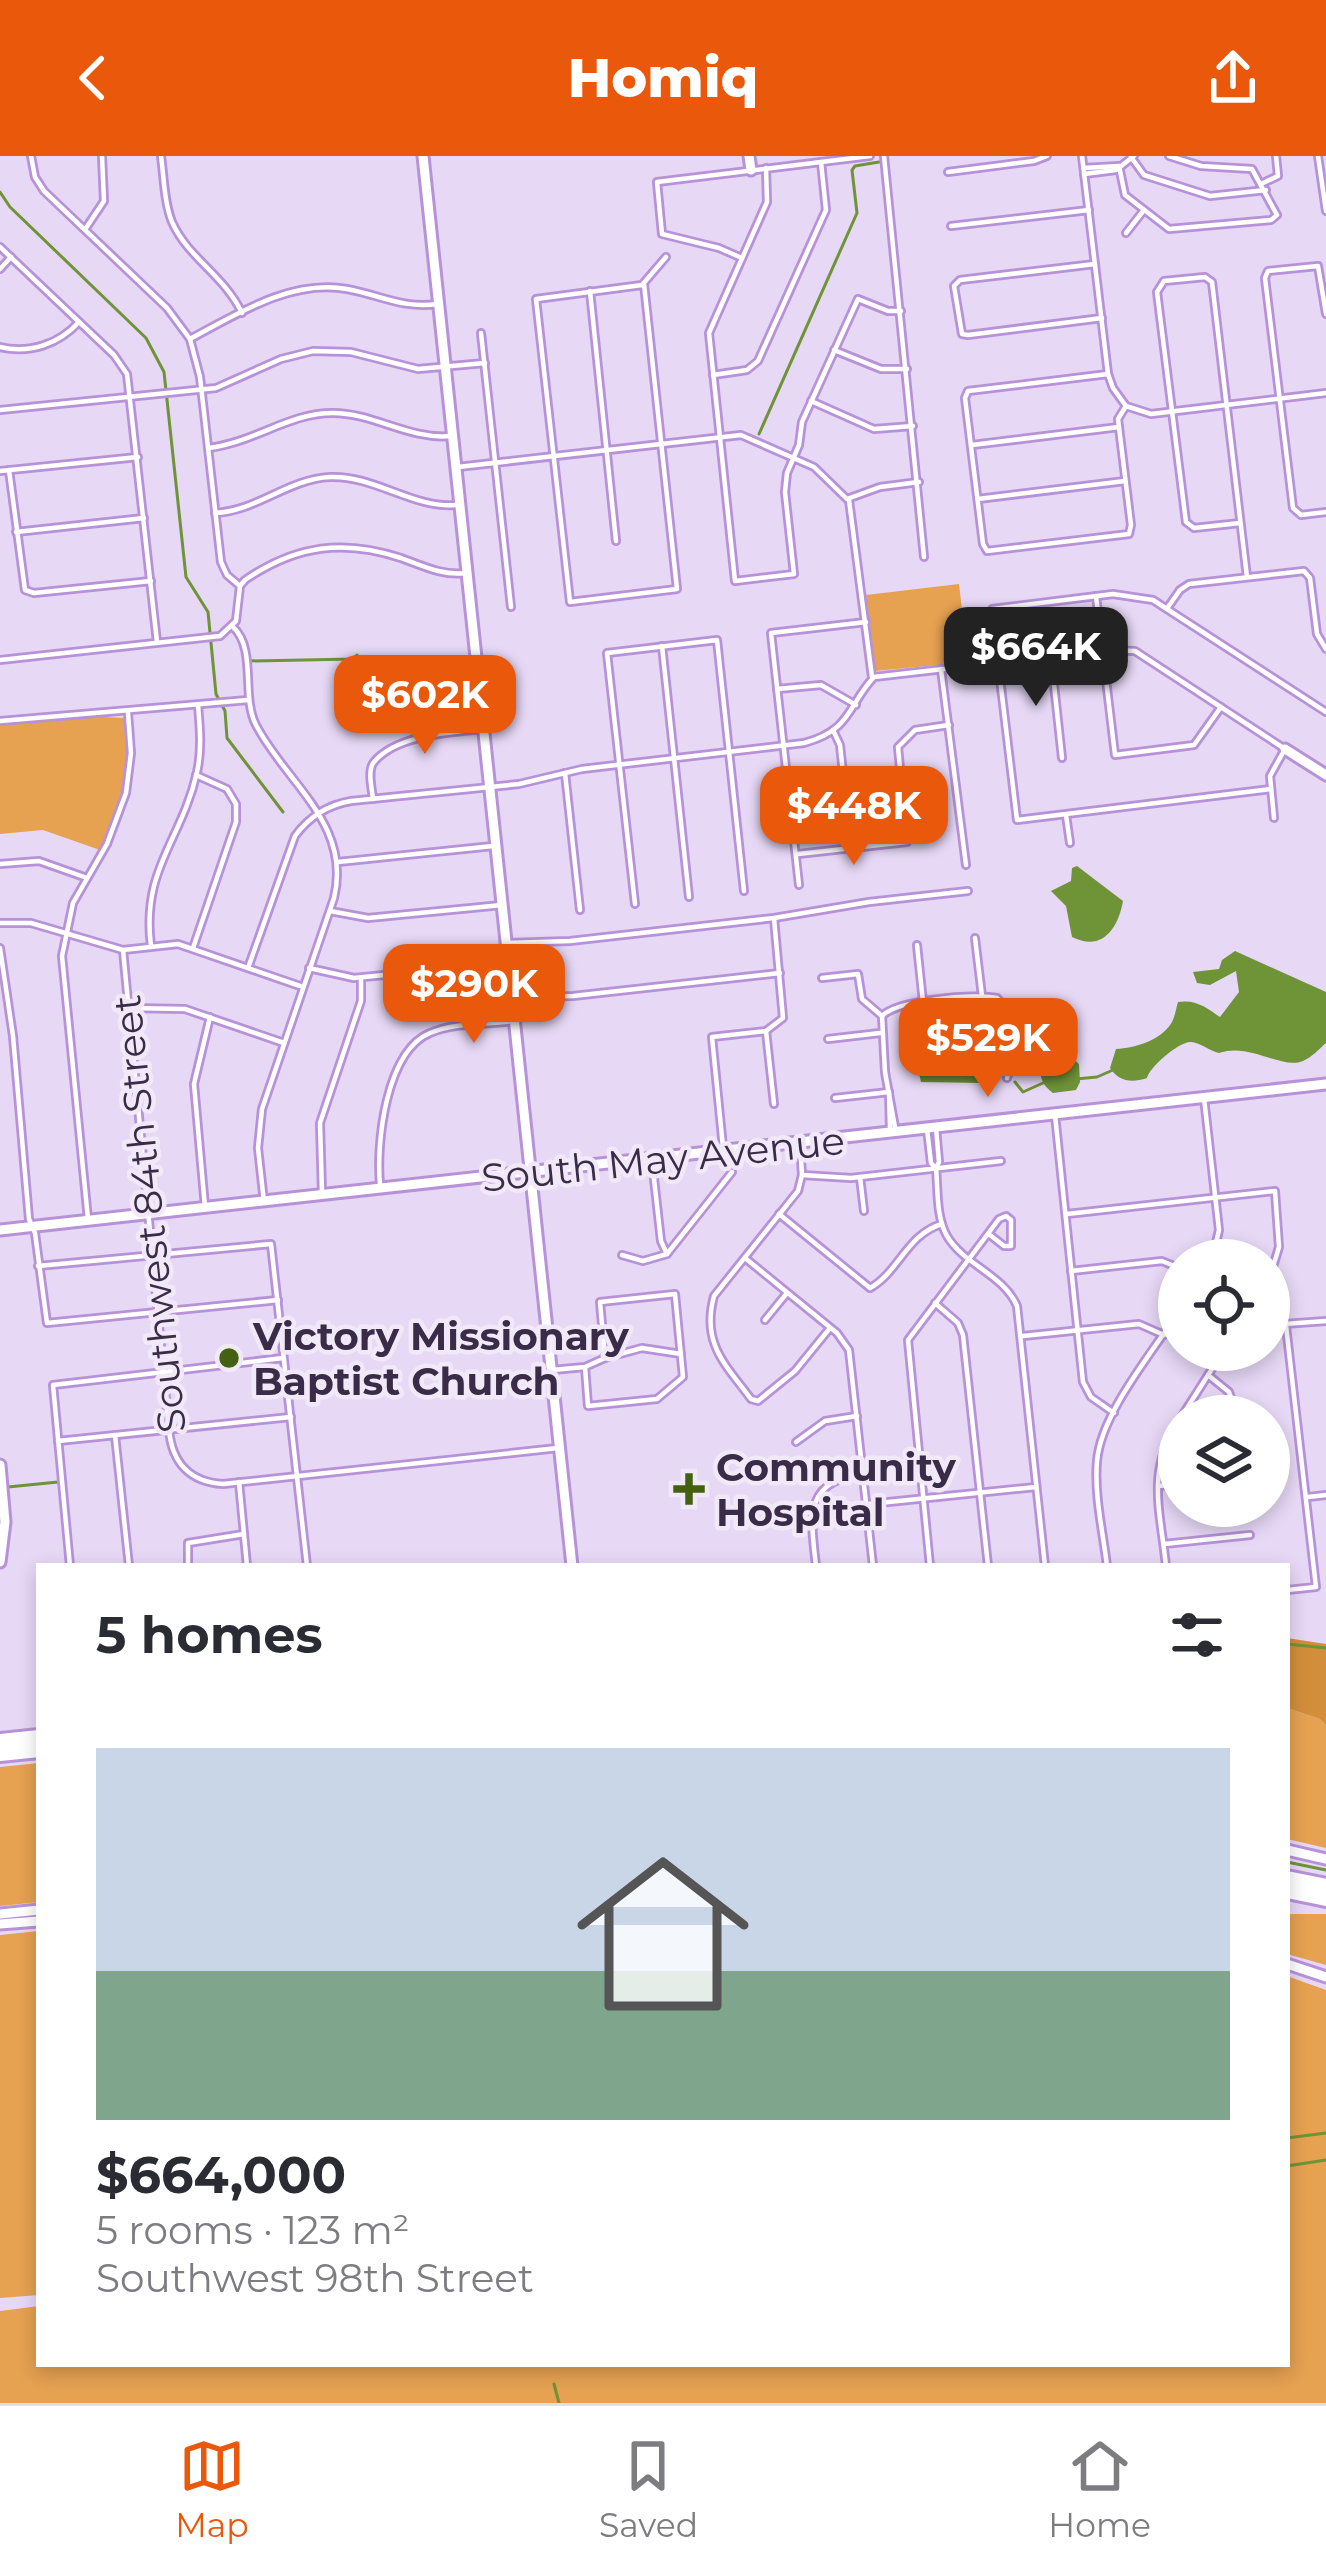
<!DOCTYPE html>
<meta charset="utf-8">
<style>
body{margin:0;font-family:Montserrat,sans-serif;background:#f7f7f7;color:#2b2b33;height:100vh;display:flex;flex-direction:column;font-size:45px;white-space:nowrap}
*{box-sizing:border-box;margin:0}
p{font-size:39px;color:#7c7c81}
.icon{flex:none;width:66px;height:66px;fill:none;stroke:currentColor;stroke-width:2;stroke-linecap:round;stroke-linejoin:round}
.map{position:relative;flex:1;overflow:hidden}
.sheet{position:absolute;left:36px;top:1407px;width:1254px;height:804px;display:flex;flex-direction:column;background:#fff;border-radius:0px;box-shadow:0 6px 18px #0003}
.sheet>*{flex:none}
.tools{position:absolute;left:1158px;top:1083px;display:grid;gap:24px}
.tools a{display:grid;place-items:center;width:132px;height:132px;border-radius:50%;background:#fff;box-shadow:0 6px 18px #0003;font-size:60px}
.price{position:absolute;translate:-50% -102px;padding:0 27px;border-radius:24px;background:#ea580c;color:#fff;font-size:39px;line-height:78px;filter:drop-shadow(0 3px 6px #0008)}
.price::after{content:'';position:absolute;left:50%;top:72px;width:36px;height:27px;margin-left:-18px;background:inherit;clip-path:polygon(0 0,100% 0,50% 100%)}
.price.active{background:#222;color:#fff}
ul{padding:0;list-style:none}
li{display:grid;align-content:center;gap:24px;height:636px;padding:0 60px}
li+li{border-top:3px solid #e1e1e2}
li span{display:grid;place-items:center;height:372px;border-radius:0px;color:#555}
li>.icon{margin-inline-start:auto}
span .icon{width:216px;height:216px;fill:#fffc;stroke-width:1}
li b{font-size:51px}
h2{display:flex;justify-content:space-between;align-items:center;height:144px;padding:0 60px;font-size:51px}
header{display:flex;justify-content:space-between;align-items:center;height:156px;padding:0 60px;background:#ea580c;color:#fff;font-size:54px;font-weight:800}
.dock{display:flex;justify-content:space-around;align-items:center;height:168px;border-top:3px solid #e1e1e2;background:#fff;font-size:33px;color:#7c7c81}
.dock a{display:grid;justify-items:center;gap:6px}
.dock .active{color:#ea580c}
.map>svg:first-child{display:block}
</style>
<header><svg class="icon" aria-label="back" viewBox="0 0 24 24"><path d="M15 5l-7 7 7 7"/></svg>Homiq<svg class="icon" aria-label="share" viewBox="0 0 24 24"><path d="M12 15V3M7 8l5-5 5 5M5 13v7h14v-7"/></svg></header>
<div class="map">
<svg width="1326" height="2247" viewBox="0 0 1326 2247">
<rect width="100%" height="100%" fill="#e7d8f6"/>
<g fill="#e6a151">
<polygon points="959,428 968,506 875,515 866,439"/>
<path d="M84,560L125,562C131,609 122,652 100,694L43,674L0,678V568Z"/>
<polygon points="1287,1552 1320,1563 1326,1569 1326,1692 1287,1683"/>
<polygon points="39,1607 39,1746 0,1750 0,1611"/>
<polygon points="1287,1758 1326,1758 1326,1809 1287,1798"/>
<polygon points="39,1775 39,2139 0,2142 0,1779"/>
<polygon points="1287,1820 1326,1834 1326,2247 0,2247 0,2155 39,2150 39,2208 1287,2208"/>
</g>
<polygon fill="#d38e3b" points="1287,1482 1326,1488 1326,1569 1320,1563 1287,1552"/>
<g fill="#6f9337">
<path d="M1077,710L1123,745C1118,773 1102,796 1072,781L1066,750L1051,735L1071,725L1072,712Z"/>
<path d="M1235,795L1326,836V887C1319,893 1311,902 1303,905C1281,914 1250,886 1219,897C1210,895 1199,886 1191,886C1179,885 1149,912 1147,922C1132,927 1119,926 1110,912L1116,893C1135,892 1162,884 1172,866C1175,860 1176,853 1178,846C1196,843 1207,852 1220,861L1239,836L1236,815L1210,829L1197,827L1193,816L1219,813L1222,804Z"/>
<polygon points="978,875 983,927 921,926 911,883 915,879"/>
<path d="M1050,890L1066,896L1079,908L1080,926L1076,934L1053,937C1037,925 1041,916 1041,898Z"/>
</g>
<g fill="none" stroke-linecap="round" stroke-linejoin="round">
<g stroke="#6f9337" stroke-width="3">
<polyline points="0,36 10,51 146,182 164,216 186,421 208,456 216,538 225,555 227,582 283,656"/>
<polyline points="759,278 857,57 852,14 855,10 879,6"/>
<polyline points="248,505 353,503 357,499"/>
<polyline points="1076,923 1097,921 1113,914"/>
<polyline points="1015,926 1023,936 1043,927"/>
<polyline points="8,1331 58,1326"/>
<polyline points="1287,1488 1326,1492"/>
<polyline points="1287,1706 1326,1714"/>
<polyline points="1287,1982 1326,1977"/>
<polyline points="1287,2010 1326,2004"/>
<polyline points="554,2228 559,2247"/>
</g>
<g stroke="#b792d9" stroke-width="10">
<g id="street">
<polyline points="31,0 35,21 44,35 167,152 190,183 200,221 221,406 227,419 240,430"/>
<path d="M161,0C164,21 164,46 172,66C188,102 224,119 242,157"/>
<polyline points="884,0 924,401"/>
<polyline points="1082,0 1108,218 1113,232 1126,250 1151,258 1326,237"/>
<polyline points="1318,0 1326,55"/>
<polyline points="1131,1 1144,19 1210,40 1266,34"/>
<polyline points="1119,10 1125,39 1169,73 1271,64 1277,59 1252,13 1201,10 1169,0"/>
<polyline points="766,12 767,46 709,177 735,425 794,418 785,336 787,317 799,289 802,266 858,143 888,155 901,155"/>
<polyline points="1084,12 1119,10"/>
<polyline points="948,16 1034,5 1047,0"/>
<polyline points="1084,18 1116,14 1134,0"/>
<polyline points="1263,27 1278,20 1276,0"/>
<polyline points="951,70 1089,54"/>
<polyline points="86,72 104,45 102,0"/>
<polyline points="1126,77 1144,54"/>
<polyline points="0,91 114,199 127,218 157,486"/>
<polyline points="742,102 719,92 662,78 657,26 870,0"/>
<polyline points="1095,108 960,124 954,130 962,178 968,179 1102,162"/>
<polyline points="0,113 11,101"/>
<polyline points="644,128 677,433 570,446 536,143 642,129 666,101"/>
<polyline points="590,135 616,385"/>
<polyline points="1326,158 1318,110 1268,115 1265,122 1293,352 1301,359 1326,356"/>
<polyline points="481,177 511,451"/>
<path d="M190,183C237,158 291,123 347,133C380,139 403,153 438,148"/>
<path d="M0,191C30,198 59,188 79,166"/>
<polyline points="834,194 881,213 907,213"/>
<polyline points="1108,218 968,235 965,242 983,388 987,395 1129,378 1131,369 1118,263 1126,250"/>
<polyline points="713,219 747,214 758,205 826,54 821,6"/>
<polyline points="811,245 874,273 913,270"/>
<polyline points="0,254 216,232 281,203 313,195 351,196 418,213 485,207"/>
<polyline points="972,289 1119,271"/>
<path d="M208,292C256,286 288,257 333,257C374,257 409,284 451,280"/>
<polyline points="458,311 741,279 814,311 847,343 880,331 919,326"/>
<polyline points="9,314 25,434 34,437 151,425"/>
<polyline points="0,315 138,301"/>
<polyline points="978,343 1125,325"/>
<polyline points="849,344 872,521"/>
<path d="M215,357C257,355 288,323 330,321C374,319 414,353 456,349"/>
<polyline points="1240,367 1194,372 1186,366 1157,136 1164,125 1205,121 1212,126 1247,421"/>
<polyline points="16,376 144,362"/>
<polyline points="1096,440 1115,599 1194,589 1221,551"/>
<polyline points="1168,451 1180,434 1189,428 1304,415 1310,422 1317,478 1326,493"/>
<polyline points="992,453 1113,438 1153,444 1326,556"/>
<path d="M233,471C257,493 241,541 256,569C286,627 352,668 334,742L262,953L258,992L264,1046"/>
<polyline points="662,490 689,741"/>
<polyline points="1051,501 1062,602"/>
<path d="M0,504L220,480L236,465L240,430L245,424C296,389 344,383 401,402C423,410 443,420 466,417"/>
<polyline points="998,506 1017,664 1271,633"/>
<polyline points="941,513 966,709"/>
<polyline points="777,533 821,529 856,549"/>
<polyline points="0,565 248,544"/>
<polyline points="833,574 840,589 851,692"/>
<polyline points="565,617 580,754"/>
<path d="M373,643C372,633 367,614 374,606C396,579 452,576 483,573"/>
<polyline points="1066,659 1070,687"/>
<polyline points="798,698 907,686 898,591 915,574 949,569"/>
<polyline points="338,706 493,690"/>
<polyline points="0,708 39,705 87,722"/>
<polyline points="799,729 771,477 866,466"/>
<polyline points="635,748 607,497 717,484 744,735"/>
<polyline points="330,755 368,762 502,749"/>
<polyline points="0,767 31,767 123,794 178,788 300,830"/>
<polyline points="975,782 982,840"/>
<polyline points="507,787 570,785 774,762 869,746 968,735"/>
<polyline points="917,789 923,846"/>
<path d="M151,790C141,713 182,684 197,616C202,594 200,572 198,549"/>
<polyline points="0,792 13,880 29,1063 35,1077 47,1167 278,1144"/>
<polyline points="193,792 236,666 236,648 227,633 196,619"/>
<path d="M123,794L169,1274C172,1306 189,1326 223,1328L558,1292"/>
<path d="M248,812L295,680C309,661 327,649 351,645L519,628L582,613L804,587C852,574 847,550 874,521L1109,494L1135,495L1285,593L1270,620L1274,662"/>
<polyline points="309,812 354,822 505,807"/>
<polyline points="822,822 858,818 862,843 882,860"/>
<polyline points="513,841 573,840 780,817"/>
<polyline points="129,852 185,853 284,887"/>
<path d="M882,860C897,844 975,837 997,842C1014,858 1014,900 1007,922"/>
<polyline points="882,860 885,916 896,977"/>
<polyline points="766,875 774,948"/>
<polyline points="828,883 880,877"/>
<polyline points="889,936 890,972"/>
<polyline points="835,942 889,936"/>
<polyline points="1204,942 1219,1074 1212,1104"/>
<polyline points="1055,959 1083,1226 1091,1241 1114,1257"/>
<path d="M936,972L939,1006L936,1012C938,1033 936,1061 947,1080C964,1109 1003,1118 1017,1150L1045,1410"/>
<polyline points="927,973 931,1007 936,1012"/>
<path d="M800,988L802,1019L798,1035L714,1140C701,1188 726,1209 751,1243L758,1245L795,1215L830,1172"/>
<polyline points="723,991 712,881 766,875 783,862 774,762"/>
<polyline points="652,1005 661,1085 667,1098"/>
<polyline points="802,1019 851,1022 1001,1005"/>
<polyline points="860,1021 864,1055"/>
<path d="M380,1028C376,987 386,895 430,877C455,866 487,869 513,865"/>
<polyline points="322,1037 320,967 361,845 361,822"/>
<polyline points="205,1051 194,928 210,861"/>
<path d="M779,1058L870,1132C899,1116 907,1078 942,1068"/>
<polyline points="1067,1058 1275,1035 1279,1091 1269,1124"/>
<polyline points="88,1063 62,800 73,747 107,688 126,637 131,597 128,557"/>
<polyline points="622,1099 643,1105 667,1098 732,1016"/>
<polyline points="745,1102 837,1177 849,1194 873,1410"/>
<polyline points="38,1110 271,1088 307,1410"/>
<polyline points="1071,1115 1162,1105 1179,1112"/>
<polyline points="935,1147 958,1167 963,1179 988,1410"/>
<polyline points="765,1164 787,1137"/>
<polyline points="1269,1169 1326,1165"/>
<polyline points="1286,1170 1316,1431 1287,1434"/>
<polyline points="1023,1180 1139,1168 1164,1179"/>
<polyline points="605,1202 642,1192 681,1198"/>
<polyline points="552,1214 585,1211 605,1202 600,1146 675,1138 683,1221 657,1243 588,1250 585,1211"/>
<polyline points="1208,1219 1229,1236 1237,1260"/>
<polyline points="1182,1260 1224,1194"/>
<polyline points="115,1279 129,1410"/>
<polyline points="58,1285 291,1261"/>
<polyline points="796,1286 825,1265 857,1260"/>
<polyline points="239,1326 247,1410"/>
<polyline points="1158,1330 1179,1328"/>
<polyline points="1308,1341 1326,1339"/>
<polyline points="869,1348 1036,1331"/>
<polyline points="1164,1388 1250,1379"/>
<polyline points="70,1410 53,1229 283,1202"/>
<polyline points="188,1410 188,1387 244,1378"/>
<path d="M816,1410C811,1363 802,1324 864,1318"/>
<polyline points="930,1410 908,1184 999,1063 1006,1060 1011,1064 1011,1090 1004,1090 990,1079"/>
<path d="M1107,1410C1103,1376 1094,1339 1097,1305C1101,1257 1153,1196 1179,1155"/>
<path d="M1166,1410C1160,1352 1146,1316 1179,1264"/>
</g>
</g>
<g stroke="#b792d9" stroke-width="15">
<g id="secondary">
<polyline points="423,0 572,1410"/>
<polyline points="749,0 751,14"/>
<polyline points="1285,593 1326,619"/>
<polyline points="0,1074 1326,928"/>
<polyline points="0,1309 5,1366 0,1406"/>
<polyline points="1287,1694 1326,1703"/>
<polyline points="0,1758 39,1754"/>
<polyline points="0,1768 39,1765"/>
<polyline points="1287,1808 1326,1821"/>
</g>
</g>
<g stroke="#b792d9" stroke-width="20">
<g id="highway">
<polyline points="0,1585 39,1581"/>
<polyline points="0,1598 39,1594"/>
<polyline points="1287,1722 1326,1730"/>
<polyline points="1287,1735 1326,1743"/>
</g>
</g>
<use href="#street" stroke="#fff" stroke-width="4.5"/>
<use href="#secondary" stroke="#fff" stroke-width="9"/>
<use href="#highway" stroke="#fff" stroke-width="14"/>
</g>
<g fill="#446011" stroke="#f1e9f8" stroke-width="4.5">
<circle cx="229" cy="1202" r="12"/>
<path d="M683 1315h12v12h12v12h-12v12h-12v-12h-12v-12h12z"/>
</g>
<g text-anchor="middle" stroke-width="9" stroke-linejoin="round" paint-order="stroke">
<g font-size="39" fill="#3a2b48" stroke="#f1e9f8">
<text transform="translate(663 1003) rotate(-6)" y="14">South May Avenue</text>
<text transform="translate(149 1058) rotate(-96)" y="14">Southwest 84th Street</text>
</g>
<g font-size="39" font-weight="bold" fill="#3a2b48" stroke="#f1e9f8" text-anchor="start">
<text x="253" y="1194">Victory Missionary<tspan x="253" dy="45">Baptist Church</tspan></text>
<text x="716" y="1325">Community<tspan x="716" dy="45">Hospital</tspan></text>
</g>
</g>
</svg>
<div class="tools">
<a><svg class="icon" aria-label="locate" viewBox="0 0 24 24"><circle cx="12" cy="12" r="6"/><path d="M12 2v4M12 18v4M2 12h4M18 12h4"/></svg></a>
<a><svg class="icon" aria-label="layers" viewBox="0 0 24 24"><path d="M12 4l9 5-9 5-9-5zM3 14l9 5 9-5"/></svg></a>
</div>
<b class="price active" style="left:1036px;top:553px">$664K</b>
<b class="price" style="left:425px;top:601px">$602K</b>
<b class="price" style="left:854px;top:712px">$448K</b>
<b class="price" style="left:474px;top:890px">$290K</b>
<b class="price" style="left:988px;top:944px">$529K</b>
<section class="sheet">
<h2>5 homes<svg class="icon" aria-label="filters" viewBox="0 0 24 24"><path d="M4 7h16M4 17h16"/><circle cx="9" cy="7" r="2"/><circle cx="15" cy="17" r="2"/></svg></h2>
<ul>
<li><span style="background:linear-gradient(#c9d6e8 60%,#7fa58c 0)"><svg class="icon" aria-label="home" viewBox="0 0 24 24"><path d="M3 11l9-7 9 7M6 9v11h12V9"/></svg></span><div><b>$664,000</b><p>5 rooms · 123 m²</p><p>Southwest 98th Street</p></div></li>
</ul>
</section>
</div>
<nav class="dock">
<a class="active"><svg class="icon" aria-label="map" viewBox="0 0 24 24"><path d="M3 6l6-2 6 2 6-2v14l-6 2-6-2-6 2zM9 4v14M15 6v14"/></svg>Map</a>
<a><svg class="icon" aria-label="saved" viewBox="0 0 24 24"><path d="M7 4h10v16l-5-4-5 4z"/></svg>Saved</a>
<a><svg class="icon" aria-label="home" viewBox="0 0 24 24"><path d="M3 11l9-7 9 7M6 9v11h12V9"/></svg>Home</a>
</nav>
